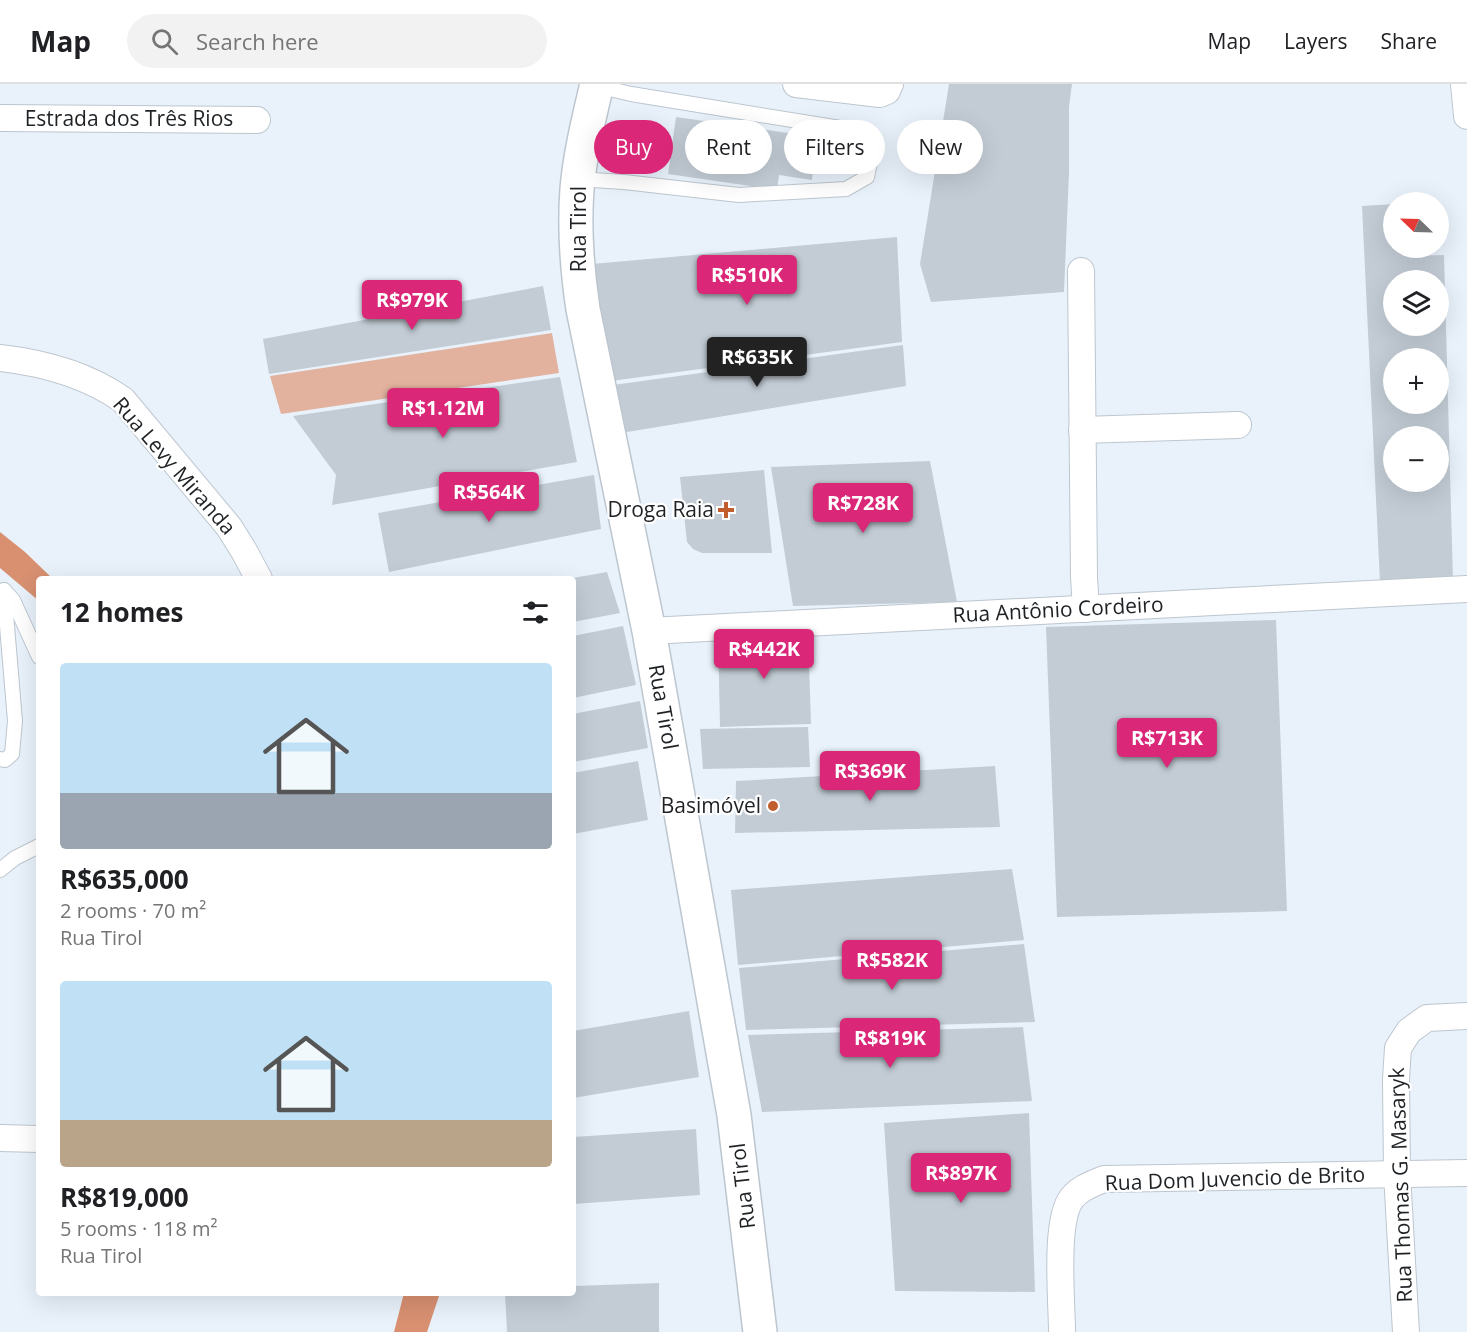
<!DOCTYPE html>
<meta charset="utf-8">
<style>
body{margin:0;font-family:"Open Sans",sans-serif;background:#f2f2f2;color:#202124;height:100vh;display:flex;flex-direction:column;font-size:22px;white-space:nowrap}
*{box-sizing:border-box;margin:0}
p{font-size:20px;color:#757577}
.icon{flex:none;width:33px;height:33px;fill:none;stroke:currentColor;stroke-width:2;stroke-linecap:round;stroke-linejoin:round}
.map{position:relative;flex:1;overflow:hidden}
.panel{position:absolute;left:36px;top:492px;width:540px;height:720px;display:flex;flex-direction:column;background:#fff;border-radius:6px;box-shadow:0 6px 24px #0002}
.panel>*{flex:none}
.banner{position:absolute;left:594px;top:36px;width:570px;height:54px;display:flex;gap:12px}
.needle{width:39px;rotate:293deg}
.fabs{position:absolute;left:1383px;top:108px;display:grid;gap:12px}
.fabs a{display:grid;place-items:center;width:66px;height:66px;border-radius:50%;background:#fff;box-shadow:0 6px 24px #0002;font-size:30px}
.price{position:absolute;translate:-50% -51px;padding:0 14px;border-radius:6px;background:#db2777;color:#fff;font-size:20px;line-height:39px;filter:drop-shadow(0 2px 3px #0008)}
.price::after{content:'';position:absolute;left:50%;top:36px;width:18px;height:14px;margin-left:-9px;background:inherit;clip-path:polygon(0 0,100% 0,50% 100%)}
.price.on{background:#222;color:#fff}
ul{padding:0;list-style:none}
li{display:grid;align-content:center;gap:12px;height:318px;padding:0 24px}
li span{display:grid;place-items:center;height:186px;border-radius:6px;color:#555}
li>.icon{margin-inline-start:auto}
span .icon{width:108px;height:108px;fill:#fffc;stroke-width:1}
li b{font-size:26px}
h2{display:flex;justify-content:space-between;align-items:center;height:72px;padding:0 24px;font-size:26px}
.pill{padding:0 21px;border-radius:27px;background:#fff;box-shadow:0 6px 24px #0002;font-size:21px;line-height:54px}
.pill.on{background:#db2777;color:#fff}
header{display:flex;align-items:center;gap:36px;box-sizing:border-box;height:84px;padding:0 30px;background:#fff;border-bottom:2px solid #e0e0e0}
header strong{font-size:28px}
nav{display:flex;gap:33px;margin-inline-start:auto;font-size:21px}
.search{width:420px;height:54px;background:#f2f2f2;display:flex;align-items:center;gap:15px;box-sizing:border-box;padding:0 21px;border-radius:33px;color:#757577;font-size:22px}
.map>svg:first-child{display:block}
</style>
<header>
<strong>Map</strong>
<div class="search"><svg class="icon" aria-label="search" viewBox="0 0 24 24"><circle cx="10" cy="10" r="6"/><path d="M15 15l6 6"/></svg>Search here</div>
<nav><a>Map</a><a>Layers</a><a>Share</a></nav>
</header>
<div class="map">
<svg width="1467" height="1248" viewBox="0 0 1467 1248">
<rect width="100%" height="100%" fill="#e9f2fb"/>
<polygon fill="#e2b29e" points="552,249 559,289 281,330 270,292"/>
<g fill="#d89071">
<polygon points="0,448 25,468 53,495 39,495 39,517 0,484"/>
<polygon points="404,1209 440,1209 427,1248 394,1248"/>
</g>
<g fill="#c3ccd5" fill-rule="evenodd">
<polygon points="949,0 1072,0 1069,23 1069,88 1064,208 931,218 920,180"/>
<polygon points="676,33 851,58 847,86 819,83 819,87 813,86 812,96 779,91 777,106 668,90"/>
<path d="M1394,120V164H1405V172L1444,171L1453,496L1380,499L1362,122ZM1394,196H1438V242H1394ZM1394,274H1438V320H1394ZM1394,352H1438V398H1394Z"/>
<polygon points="897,153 902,258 611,297 592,180"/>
<polygon points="543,202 551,246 269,290 263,255"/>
<polygon points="903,261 906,302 621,349 613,301"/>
<polygon points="560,293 577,378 332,421 336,391 293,332"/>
<polygon points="930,377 957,518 793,522 771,383"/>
<polygon points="764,386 772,469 702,469 693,465 687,458 680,393"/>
<polygon points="594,391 601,445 389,488 378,429"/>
<polygon points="607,488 620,529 573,538 573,494"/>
<polygon points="1276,536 1287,827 1057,833 1046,543"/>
<polygon points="623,542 636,601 573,614 573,552"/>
<polygon points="808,549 811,640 720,643 718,552"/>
<polygon points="640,617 648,664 573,678 573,630"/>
<polygon points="808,643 810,683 703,685 700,645"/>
<polygon points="638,677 648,736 573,750 573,689"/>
<polygon points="995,682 1000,743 735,749 736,697"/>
<polygon points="1012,785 1024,856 738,881 731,806"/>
<polygon points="1024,860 1035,938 746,946 739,884"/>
<polygon points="689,927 699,993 573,1014 573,947"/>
<polygon points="1023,943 1032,1017 762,1028 748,951"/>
<polygon points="1029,1029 1035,1208 895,1207 884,1039"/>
<polygon points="696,1045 700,1111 573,1120 573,1053"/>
<polygon points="659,1199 659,1248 507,1248 505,1209 573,1209 573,1202"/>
</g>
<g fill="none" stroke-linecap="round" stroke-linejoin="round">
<g stroke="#bdc6cf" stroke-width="16">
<g id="lane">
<polyline points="578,95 624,98 739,111 846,105 867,93 874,59 859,47 631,10 597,2"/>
<polyline points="4,506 13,516 39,573"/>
<polyline points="0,675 5,676 12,670 15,637 4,506"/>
<polyline points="0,786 15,774 39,762"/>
</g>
</g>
<g stroke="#bdc6cf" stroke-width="28">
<g id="street">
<polyline points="796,0 880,10 887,7 890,0"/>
<polyline points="1464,0 1467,32"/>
<polyline points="0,34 257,36"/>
<polyline points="1081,187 1084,493 1086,525"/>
<path d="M0,274C44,279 86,290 123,316L229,443L244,467L259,495"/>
<polyline points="1082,346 1238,341"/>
<polyline points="649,547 1467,505"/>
<polyline points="0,1054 39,1055"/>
<path d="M1062,1248C1062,1218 1054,1136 1072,1114C1080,1104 1092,1100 1104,1095L1467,1089"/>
<polyline points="1406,1248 1397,1090 1396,995 1398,964 1409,947 1427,934 1467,932"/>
</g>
</g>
<g stroke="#bdc6cf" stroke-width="36">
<path id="primary" d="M597,0C589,34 580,70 577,105C574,145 577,185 583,225L649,547L734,1031L760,1248"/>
</g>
<use href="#lane" stroke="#fff" stroke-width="14"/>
<use href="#street" stroke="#fff" stroke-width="26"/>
<use href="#primary" stroke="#fff" stroke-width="33"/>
</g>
<g fill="#c25d2d" stroke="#fff" stroke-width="2">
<path d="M723 417h6v6h6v6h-6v6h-6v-6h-6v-6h6z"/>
<circle cx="773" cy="722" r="6"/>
</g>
<g text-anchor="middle" stroke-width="4.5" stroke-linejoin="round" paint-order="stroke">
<g font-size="21" fill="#1f2225" stroke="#fff">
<text x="129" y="42">Estrada dos Três Rios</text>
<text transform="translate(579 145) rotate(-90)" y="7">Rua Tirol</text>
<text transform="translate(174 382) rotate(49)" y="7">Rua Levy Miranda</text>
<text transform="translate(1058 526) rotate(-3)" y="7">Rua Antônio Cordeiro</text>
<text transform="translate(663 623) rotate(80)" y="7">Rua Tirol</text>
<text transform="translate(1235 1095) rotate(-2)" y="7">Rua Dom Juvencio de Brito</text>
<text transform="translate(1401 1101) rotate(-92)" y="7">Rua Thomas G. Masaryk</text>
<text transform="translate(743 1102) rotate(-97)" y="7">Rua Tirol</text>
</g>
<g font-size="21" fill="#1f2225" stroke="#fff" text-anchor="end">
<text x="714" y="433">Droga Raia</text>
<text x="761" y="729">Basimóvel</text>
</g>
</g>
</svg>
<div class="fabs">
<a><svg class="needle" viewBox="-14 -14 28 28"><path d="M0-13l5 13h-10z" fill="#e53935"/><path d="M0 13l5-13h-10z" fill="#757577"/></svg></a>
<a><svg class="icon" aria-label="layers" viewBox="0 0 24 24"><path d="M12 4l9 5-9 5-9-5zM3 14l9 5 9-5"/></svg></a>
<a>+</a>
<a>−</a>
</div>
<b class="price" style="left:747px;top:222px">R$510K</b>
<b class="price" style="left:412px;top:247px">R$979K</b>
<b class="price on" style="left:757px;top:304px">R$635K</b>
<b class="price" style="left:443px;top:355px">R$1.12M</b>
<b class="price" style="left:489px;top:439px">R$564K</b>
<b class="price" style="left:863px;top:450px">R$728K</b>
<b class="price" style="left:764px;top:596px">R$442K</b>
<b class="price" style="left:1167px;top:685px">R$713K</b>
<b class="price" style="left:870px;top:718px">R$369K</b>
<b class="price" style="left:892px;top:907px">R$582K</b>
<b class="price" style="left:890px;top:985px">R$819K</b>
<b class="price" style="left:961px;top:1120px">R$897K</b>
<div class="banner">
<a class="pill on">Buy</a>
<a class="pill">Rent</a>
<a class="pill">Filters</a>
<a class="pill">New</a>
</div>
<section class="panel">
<h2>12 homes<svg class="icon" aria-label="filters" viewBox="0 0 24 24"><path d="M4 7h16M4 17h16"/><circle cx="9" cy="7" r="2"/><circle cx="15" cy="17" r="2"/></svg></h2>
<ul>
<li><span style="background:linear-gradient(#bfe0f5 70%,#9aa5b1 0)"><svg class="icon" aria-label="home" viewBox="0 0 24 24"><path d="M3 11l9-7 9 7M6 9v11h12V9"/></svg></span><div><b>R$635,000</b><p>2 rooms · 70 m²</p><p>Rua Tirol</p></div></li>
<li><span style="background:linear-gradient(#bfe0f5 75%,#b9a48a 0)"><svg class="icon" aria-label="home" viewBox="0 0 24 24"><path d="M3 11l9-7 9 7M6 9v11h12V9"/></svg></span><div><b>R$819,000</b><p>5 rooms · 118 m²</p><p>Rua Tirol</p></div></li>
</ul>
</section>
</div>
